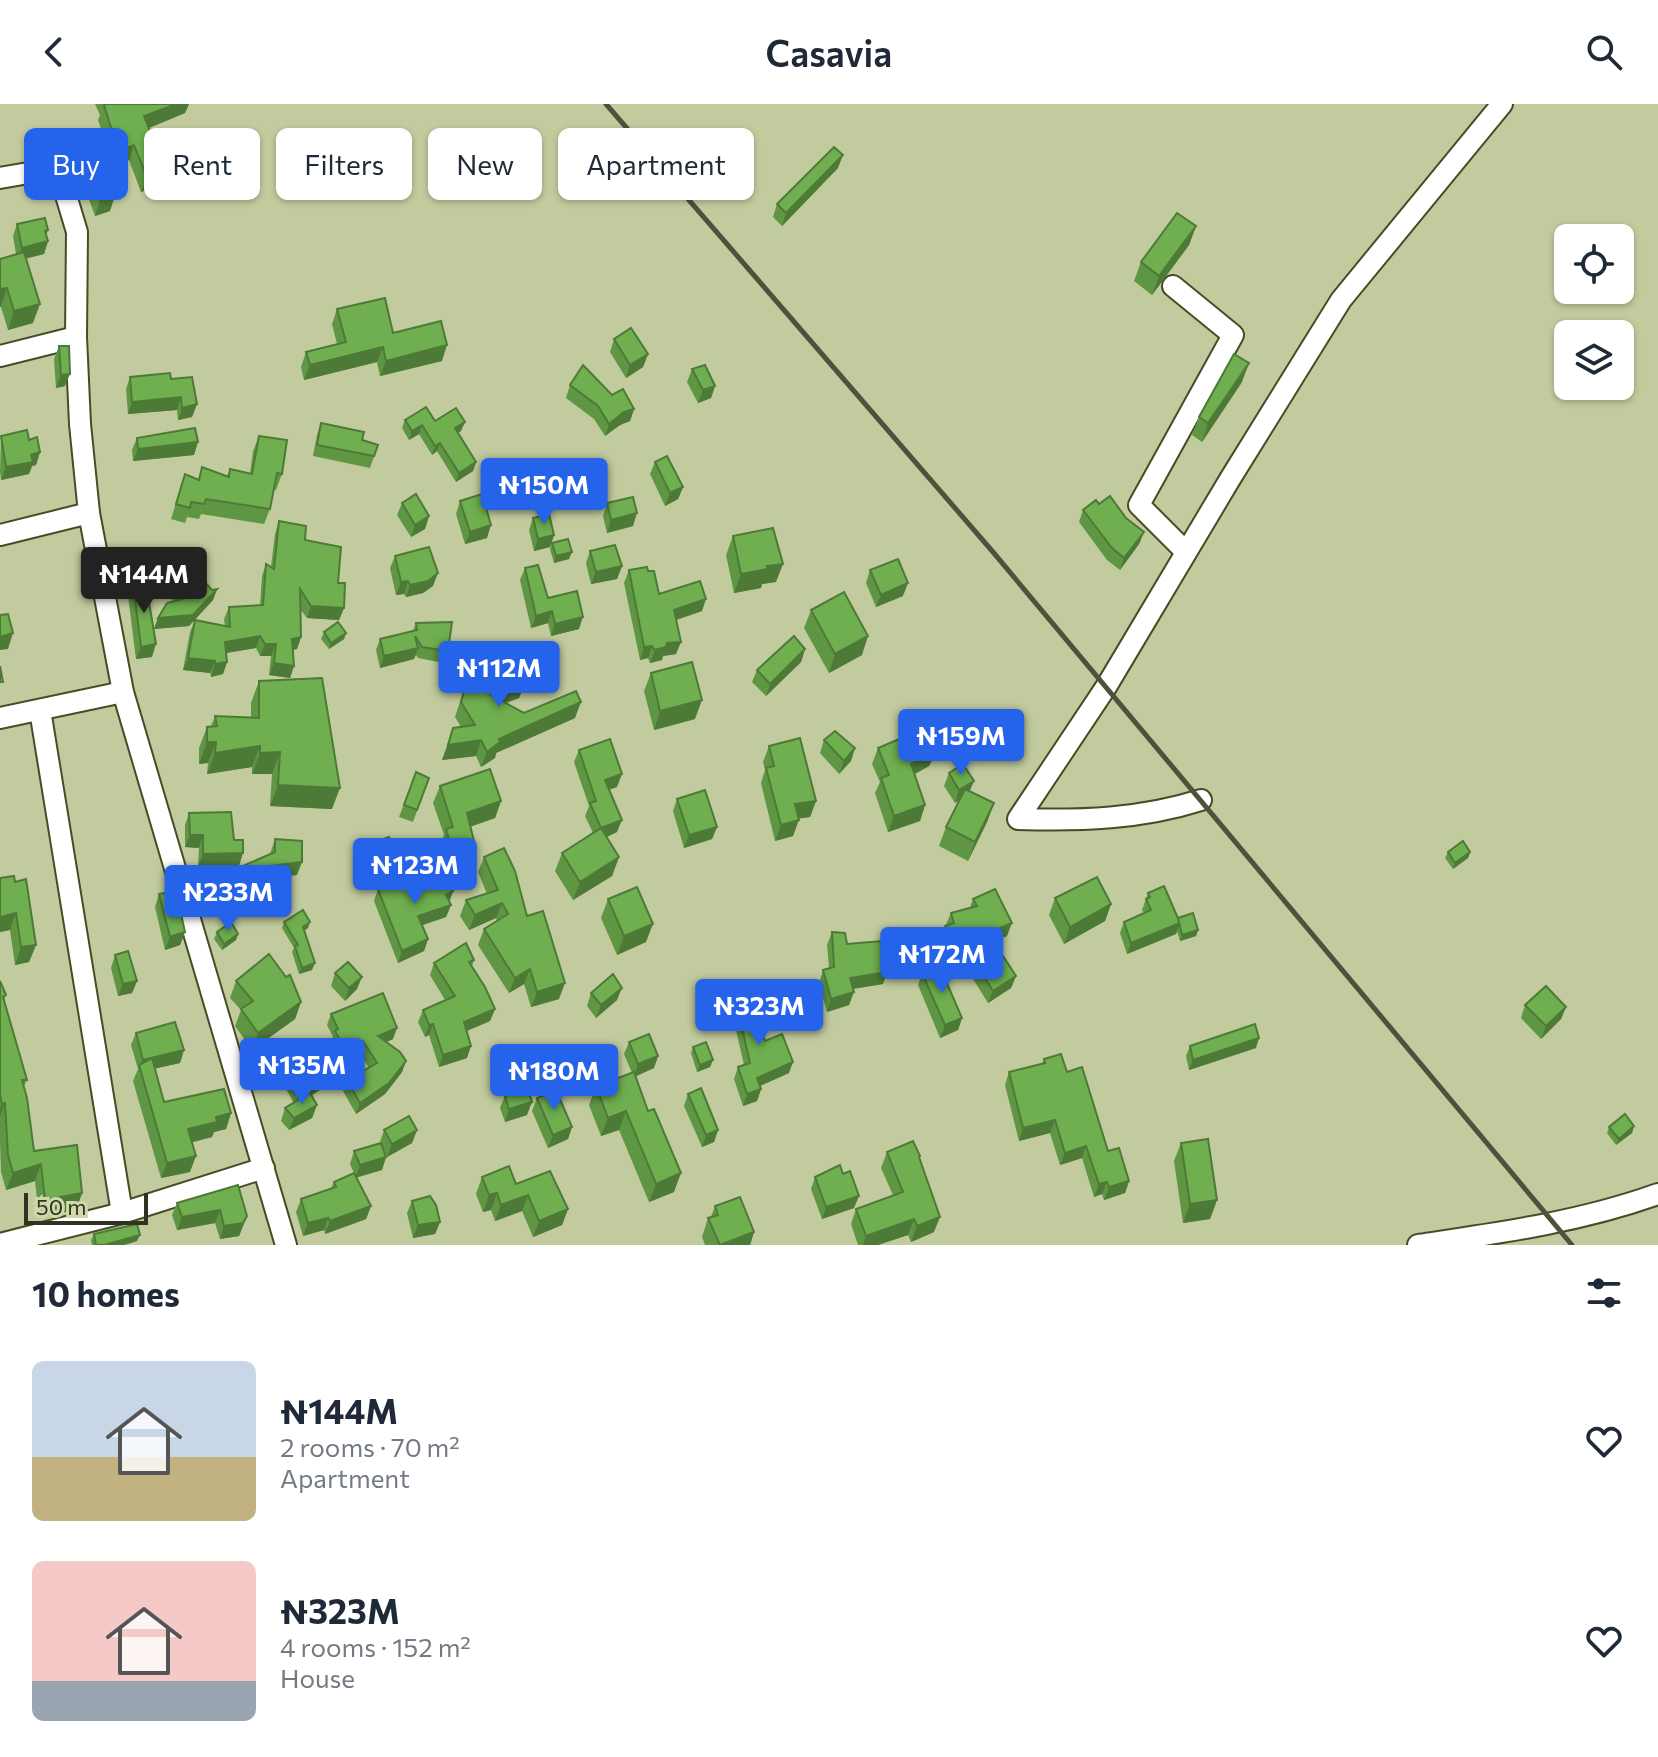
<!DOCTYPE html>
<meta charset="utf-8">
<style>
body{margin:0;font-family:Commissioner,sans-serif;background:#f6f6f7;color:#1f2937;height:100vh;display:flex;flex-direction:column;font-size:30px;white-space:nowrap}
*{box-sizing:border-box;margin:0}
p{font-size:26px;color:#747a83}
.icon{flex:none;width:44px;height:44px;fill:none;stroke:currentColor;stroke-width:2;stroke-linecap:round;stroke-linejoin:round}
.map{position:relative;height:1141px;overflow:hidden}
.side{display:flex;flex-direction:column;background:#fff;flex:1}
.side>*{flex:none}
.top-card{position:absolute;left:24px;top:24px;width:800px;height:72px;display:flex;gap:16px}
.tools{position:absolute;left:1554px;top:120px;display:grid;gap:16px}
.tools a{display:grid;place-items:center;width:80px;height:80px;border-radius:12px;background:#fff;box-shadow:0 2px 6px #0004;font-size:40px}
.scale{position:absolute;left:24px;bottom:20px;width:124px;box-sizing:border-box;padding-left:8px;border:4px solid #303322;border-top:0;font-size:22px;line-height:28px;white-space:nowrap;color:#303322;-webkit-text-stroke:6px #cfd8aa;paint-order:stroke}
.price{position:absolute;translate:-50% -68px;padding:0 18px;border-radius:8px;background:#2563eb;color:#fff;font-size:26px;line-height:52px;filter:drop-shadow(0 2px 4px #0008)}
.price::after{content:'';position:absolute;left:50%;top:48px;width:24px;height:18px;margin-left:-12px;background:inherit;clip-path:polygon(0 0,100% 0,50% 100%)}
.price.on{background:#222;color:#fff}
ul{padding:0;list-style:none}
li{display:flex;align-items:center;gap:24px;height:200px;padding:0 32px}
li span{display:grid;place-items:center;flex:none;width:224px;height:160px;border-radius:12px;color:#555}
li>.icon{margin-inline-start:auto}
span .icon{width:96px;height:96px;fill:#fffc;stroke-width:1}
li b{font-size:34px}
h2{display:flex;justify-content:space-between;align-items:center;height:96px;padding:0 32px;font-size:34px}
.chip{padding:0 28px;border-radius:12px;background:#fff;box-shadow:0 2px 6px #0004;font-size:28px;line-height:72px}
.chip.on{background:#2563eb;color:#fff}
header{display:flex;justify-content:space-between;align-items:center;height:104px;padding:0 32px;background:#fff;font-size:36px;font-weight:600}
.map>svg:first-child{display:block}
</style>
<header><svg class="icon" aria-label="back" viewBox="0 0 24 24"><path d="M15 5l-7 7 7 7"/></svg>Casavia<svg class="icon" aria-label="search" viewBox="0 0 24 24"><circle cx="10" cy="10" r="6"/><path d="M15 15l6 6"/></svg></header>
<div class="map">
<svg width="1658" height="1141" viewBox="0 0 1658 1141">
<rect width="100%" height="100%" fill="#c2cb9e"/>
<g fill="none" stroke-linecap="round" stroke-linejoin="round">
<g stroke="#464d24" stroke-width="24">
<g id="minor">
<polyline points="0,74 46,66 62,78 77,128 76,233 80,320 89,409 123,588 286,1141"/>
<polyline points="1173,182 1233,231 1139,401 1186,448"/>
<polyline points="0,252 76,233"/>
<polyline points="0,431 89,409"/>
<polyline points="40,606 122,1109"/>
<polyline points="0,614 123,588"/>
<path d="M1201,696C1141,715 1081,717 1018,715L1106,583L1230,375L1341,196L1502,0"/>
<polyline points="0,1140 122,1109 264,1064"/>
<path d="M1418,1141C1499,1129 1580,1118 1658,1090"/>
</g>
</g>
<use href="#minor" stroke="#fff" stroke-width="20"/>
<polyline stroke="#4e523c" stroke-width="5" points="606,0 993,448 1572,1141"/>
</g>
<g fill="#5f9644">
<polygon points="95,0 189,0 185,9 149,24 160,52 208,65 203,80 167,88 165,79 141,88 129,56 113,62 110,76 110,107 95,112 75,57 81,42 104,33 98,16 100,11"/>
<polygon points="838,64 782,122 773,113 777,100"/>
<polygon points="17,120 48,126 46,130 48,137 44,150 26,154 33,219 8,226 1,203 16,150 13,132"/>
<polygon points="1196,122 1189,141 1152,191 1134,177 1141,158"/>
<polygon points="337,205 393,229 442,257 380,272 377,258 304,276 301,263 306,248 337,240 332,220"/>
<polygon points="614,235 648,250 643,263 626,274 610,248"/>
<polygon points="59,242 65,282 56,284 54,255"/>
<polygon points="692,265 715,282 711,294 698,299 687,278"/>
<polygon points="130,273 197,300 192,313 178,316 177,306 128,310 126,285"/>
<polygon points="1242,278 1202,338 1192,331 1199,313"/>
<polygon points="570,281 612,291 634,305 630,317 620,321 605,332 594,315 566,294"/>
<polygon points="405,316 435,317 461,327 458,329 476,358 473,367 456,378 437,347 432,351 419,330 409,336 402,324"/>
<polygon points="321,319 378,341 370,364 313,352 317,331"/>
<polygon points="1,332 29,336 40,348 36,361 32,362 29,370 1,376 0,368"/>
<polygon points="259,332 282,370 276,386 273,385 270,405 264,420 201,410 199,415 187,413 185,419 171,415 185,370 198,376 202,363 227,372 230,365 250,369 253,347"/>
<polygon points="137,334 194,351 133,357 132,346"/>
<polygon points="655,358 683,383 678,395 665,402 650,370"/>
<polygon points="460,397 487,434 465,440 456,410"/>
<polygon points="402,399 429,412 425,425 411,433 397,411"/>
<polygon points="607,399 633,422 607,429 603,412"/>
<polygon points="1099,400 1126,414 1144,428 1139,440 1120,466 1107,456 1079,418 1083,406"/>
<polygon points="533,414 554,431 550,443 534,447 529,426"/>
<polygon points="279,417 305,436 338,479 344,504 339,516 307,514 300,505 301,533 297,545 293,546 294,562 290,574 269,571 271,552 260,552 256,544 226,549 227,558 223,570 211,573 210,569 183,566 190,528 195,516 225,522 224,515 229,503 260,502 262,472 266,460 271,463 275,430"/>
<polygon points="733,432 776,478 762,480 761,484 734,489 726,451"/>
<polygon points="552,439 569,455 554,459 550,445"/>
<polygon points="590,447 622,462 617,475 591,480 586,459"/>
<polygon points="395,452 433,482 423,489 406,493 404,490 396,491 390,464"/>
<polygon points="525,464 548,494 579,525 551,532 548,519 531,524 520,476"/>
<polygon points="128,466 143,472 149,478 147,483 152,553 136,555 128,492 130,486 128,487 126,473"/>
<polygon points="629,466 648,467 659,490 702,507 676,516 676,550 663,552 662,556 650,559 648,554 640,556 624,479"/>
<polygon points="870,466 903,492 876,503 866,479"/>
<polygon points="175,485 212,486 217,485 213,496 189,522 154,525 158,514 173,497 171,495"/>
<polygon points="811,506 862,551 829,569 804,524"/>
<polygon points="416,519 448,547 444,559 418,554 416,551 414,555 380,564 376,546 380,535 413,527"/>
<polygon points="324,528 346,529 344,535 329,545 321,535"/>
<polygon points="805,545 801,558 766,592 752,578 757,566"/>
<polygon points="470,566 492,573 525,579 519,594 506,599 524,609 575,614 496,649 495,654 481,663 476,652 442,656 453,624 461,623 455,613"/>
<polygon points="651,569 695,615 654,626 644,587"/>
<polygon points="259,577 332,705 270,702 272,670 252,670 252,663 207,670 208,659 199,660 199,644 207,623 211,622 215,612 251,614 251,599"/>
<polygon points="920,617 946,634 940,650 931,658 929,662 915,670 925,701 920,717 888,728 875,689 880,678 872,660 878,644 900,635 905,619"/>
<polygon points="824,636 851,657 839,670 820,649"/>
<polygon points="769,642 816,697 810,713 798,714 793,732 775,737 761,679 765,666 763,658"/>
<polygon points="579,646 617,683 609,686 617,728 607,733 619,753 612,772 573,796 555,767 562,749 593,729 585,712 589,702 574,658"/>
<polygon points="416,668 429,674 413,718 399,713"/>
<polygon points="949,669 970,687 994,699 987,718 968,757 939,742 946,723 959,696 955,699 944,682"/>
<polygon points="440,682 501,697 495,714 470,723 476,745 469,762 446,767 440,742 444,731 433,699"/>
<polygon points="677,695 717,723 712,735 684,744 673,707"/>
<polygon points="189,709 234,736 239,762 198,762 199,744 185,743 185,721"/>
<polygon points="275,735 297,771 272,773 271,796 243,807 234,777 238,764 270,750"/>
<polygon points="367,741 390,760 368,768 363,754"/>
<polygon points="1448,748 1470,748 1468,754 1453,765 1445,754"/>
<polygon points="484,753 527,812 559,895 531,903 524,880 509,889 478,841 484,825 497,817 496,814 469,826 460,812 466,796 487,790 478,768"/>
<polygon points="0,774 36,841 29,858 15,861 10,826 0,828"/>
<polygon points="409,779 453,787 449,798 451,801 446,813 422,821 428,835 424,847 398,859 374,797 378,785"/>
<polygon points="1148,789 1178,814 1198,826 1196,832 1180,837 1177,827 1176,830 1127,850 1120,829 1124,818 1144,809 1142,806"/>
<polygon points="159,790 185,828 180,841 165,846 155,803"/>
<polygon points="1055,794 1111,800 1105,817 1064,840 1049,811"/>
<polygon points="608,795 646,838 617,851 601,814"/>
<polygon points="973,795 1007,832 993,837 1016,872 1011,884 988,899 968,867 965,869 956,855 951,857 940,834 951,809 970,803"/>
<polygon points="284,818 308,824 304,827 312,866 299,870 292,848 294,844 282,824"/>
<polygon points="217,828 238,830 236,836 222,846 214,835"/>
<polygon points="832,828 847,840 887,868 883,880 853,885 849,901 827,908 819,879 823,866 829,864 827,841"/>
<polygon points="115,851 137,877 132,889 118,892 111,864"/>
<polygon points="474,856 472,862 495,905 490,917 467,927 467,954 439,963 429,931 425,933 418,918 423,906 445,896 430,871 434,859"/>
<polygon points="335,869 357,885 345,897 331,882"/>
<polygon points="922,869 962,914 958,926 940,934 918,881"/>
<polygon points="0,877 6,891 4,896 27,976 24,982 34,1047 82,1089 76,1106 39,1113 35,1077 6,1086 1,1068 0,1037"/>
<polygon points="236,877 301,898 295,915 252,946 235,922 241,906 230,894"/>
<polygon points="734,888 757,921 765,937 789,969 760,982 761,985 757,997 743,1002 734,975 738,963 744,961 730,900"/>
<polygon points="591,889 617,896 596,914 587,902"/>
<polygon points="1525,901 1566,903 1561,915 1541,935 1521,914"/>
<polygon points="331,910 393,935 387,938 406,957 402,968 385,990 356,1010 343,987 347,976 369,964 359,948 341,957 331,938 333,933 327,921"/>
<polygon points="136,929 184,946 180,959 155,964 164,998 231,1009 226,1025 214,1028 212,1033 192,1038 190,1068 161,1074 133,977 138,965 131,941"/>
<polygon points="629,938 658,952 654,964 636,972 674,1088 649,1098 619,1026 601,1032 589,1001 596,982 632,969 624,950"/>
<polygon points="1190,942 1256,944 1189,966 1186,952"/>
<polygon points="693,943 710,963 697,968 691,949"/>
<polygon points="287,950 327,971 323,984 311,991 317,1001 312,1014 289,1026 281,1017 285,1004 294,999 281,976 285,966 282,962"/>
<polygon points="1044,955 1067,968 1108,1047 1129,1077 1125,1089 1104,1096 1102,1090 1094,1093 1082,1054 1060,1061 1050,1029 1019,1037 1005,981 1009,968 1042,960"/>
<polygon points="688,990 718,1026 714,1038 702,1043 684,1002"/>
<polygon points="505,992 527,1011 505,1018 500,1004"/>
<polygon points="537,994 572,1023 568,1035 548,1044 532,1007"/>
<polygon points="1634,1022 1632,1029 1616,1041 1607,1029 1609,1023"/>
<polygon points="384,1026 417,1026 412,1039 387,1053 383,1045 386,1053 382,1066 357,1073 371,1102 366,1115 325,1130 324,1126 303,1132 296,1108 301,1095 331,1084 334,1078 354,1069 350,1060 354,1047 380,1040 380,1038"/>
<polygon points="1181,1039 1217,1096 1210,1115 1183,1119 1174,1057"/>
<polygon points="887,1048 920,1052 919,1055 934,1128 911,1138 908,1131 878,1141 858,1141 851,1120 856,1105 893,1091 881,1064"/>
<polygon points="482,1073 516,1080 568,1105 562,1121 533,1133 522,1107 495,1117 491,1106 483,1108 476,1090"/>
<polygon points="815,1073 854,1104 822,1115 811,1085"/>
<polygon points="412,1097 440,1118 435,1130 413,1134 407,1109"/>
<polygon points="177,1099 247,1112 239,1132 220,1135 215,1119 177,1126 172,1111"/>
<polygon points="715,1102 754,1128 750,1141 705,1141 702,1133 708,1114 711,1113"/>
<polygon points="94,1130 137,1137 124,1141 92,1141 91,1136"/>
</g>
<g fill="#4e7a37">
<polygon points="176,0 189,0 185,9 139,28 144,12"/>
<polygon points="134,41 129,56 103,66 109,51"/>
<polygon points="843,51 838,64 782,122 786,109"/>
<polygon points="171,64 165,79 141,88 147,73"/>
<polygon points="114,65 108,80 106,67"/>
<polygon points="208,65 203,80 167,88 172,72"/>
<polygon points="115,92 110,107 95,112 100,97"/>
<polygon points="1196,122 1189,141 1152,191 1159,172"/>
<polygon points="48,126 43,139 48,137 44,150 17,157 22,144"/>
<polygon points="7,184 1,203 0,203 0,185"/>
<polygon points="40,200 33,219 8,226 14,207"/>
<polygon points="447,241 442,257 380,272 386,257"/>
<polygon points="383,243 377,258 304,276 310,261"/>
<polygon points="648,250 643,263 626,274 630,261"/>
<polygon points="1249,259 1242,278 1202,338 1208,319"/>
<polygon points="70,270 65,282 56,284 61,271"/>
<polygon points="715,282 711,294 698,299 703,286"/>
<polygon points="181,293 177,306 128,310 132,298"/>
<polygon points="197,300 192,313 178,316 182,304"/>
<polygon points="634,305 630,317 620,321 605,332 609,320 624,308"/>
<polygon points="465,318 461,327 452,333 455,324"/>
<polygon points="422,321 419,330 409,336 412,327"/>
<polygon points="198,338 194,351 133,357 138,345"/>
<polygon points="440,339 437,347 432,351 435,342"/>
<polygon points="40,348 36,361 32,362 29,370 1,376 6,363 31,351"/>
<polygon points="476,358 473,367 456,378 459,369"/>
<polygon points="683,383 678,395 665,402 670,389"/>
<polygon points="637,409 633,422 607,429 611,416"/>
<polygon points="429,412 425,425 411,433 415,421"/>
<polygon points="491,421 487,434 465,440 470,428"/>
<polygon points="1144,428 1139,440 1120,466 1124,454"/>
<polygon points="554,431 550,443 534,447 538,435"/>
<polygon points="572,448 569,455 554,459 556,452"/>
<polygon points="783,460 776,478 762,480 761,484 734,489 741,470 767,462"/>
<polygon points="622,462 617,475 591,480 596,468"/>
<polygon points="438,469 433,482 423,489 406,493 410,481"/>
<polygon points="408,477 404,490 396,491 401,478"/>
<polygon points="908,479 903,492 876,503 881,491"/>
<polygon points="217,485 213,496 189,522 154,525 158,514"/>
<polygon points="706,495 702,507 670,518 674,506"/>
<polygon points="311,502 344,504 339,516 307,514"/>
<polygon points="552,507 548,519 531,524 536,512"/>
<polygon points="583,513 579,525 551,532 555,520"/>
<polygon points="13,529 8,545 0,546 0,533"/>
<polygon points="346,529 344,535 329,545 331,539"/>
<polygon points="260,532 256,544 220,550 225,538"/>
<polygon points="868,532 862,551 829,569 835,550"/>
<polygon points="301,533 297,545 287,547 292,535"/>
<polygon points="681,538 676,550 663,552 662,556 650,559 655,546 667,539"/>
<polygon points="156,540 152,553 136,555 141,543"/>
<polygon points="265,540 276,540 271,552 260,552"/>
<polygon points="652,542 648,554 640,556 644,543"/>
<polygon points="418,544 414,555 380,564 384,552"/>
<polygon points="805,545 801,558 766,592 770,580"/>
<polygon points="188,554 215,557 210,569 183,566"/>
<polygon points="227,558 223,570 211,573 215,560"/>
<polygon points="274,559 294,562 290,574 269,571"/>
<polygon points="525,579 519,594 485,606 491,591"/>
<polygon points="702,596 695,615 654,626 660,607"/>
<polygon points="581,598 575,614 496,649 495,654 481,663 487,648 499,635"/>
<polygon points="946,634 940,650 931,658 929,662 905,675 911,660"/>
<polygon points="481,636 476,652 442,656 448,641"/>
<polygon points="207,638 216,638 208,659 199,660"/>
<polygon points="260,642 252,663 207,670 215,649"/>
<polygon points="855,644 851,657 839,670 844,657"/>
<polygon points="280,648 272,670 252,670 260,649"/>
<polygon points="622,670 617,683 600,688 605,676"/>
<polygon points="974,677 969,689 955,699 959,686"/>
<polygon points="278,681 340,684 332,705 270,702"/>
<polygon points="501,697 495,714 460,726 467,709"/>
<polygon points="816,697 810,713 789,716 795,700"/>
<polygon points="994,699 987,718 968,757 975,738"/>
<polygon points="925,701 920,717 888,728 894,712"/>
<polygon points="622,716 617,728 597,737 601,724"/>
<polygon points="799,716 793,732 775,737 781,721"/>
<polygon points="717,723 712,735 684,744 689,731"/>
<polygon points="190,731 203,731 199,744 185,743"/>
<polygon points="476,745 469,762 446,767 453,750"/>
<polygon points="395,748 390,760 368,768 373,756"/>
<polygon points="1470,748 1468,754 1453,765 1455,759"/>
<polygon points="243,749 239,762 198,762 203,750"/>
<polygon points="619,753 612,772 573,796 580,778"/>
<polygon points="302,758 297,771 263,774 268,762"/>
<polygon points="276,783 271,796 243,807 248,794"/>
<polygon points="453,787 449,799 446,791"/>
<polygon points="502,799 496,814 469,826 475,811"/>
<polygon points="1111,800 1105,817 1064,840 1070,823"/>
<polygon points="451,801 446,813 414,824 418,812"/>
<polygon points="16,809 10,826 0,828 0,813"/>
<polygon points="310,818 308,824 300,829 303,823"/>
<polygon points="1012,819 1007,832 984,841 988,829"/>
<polygon points="1180,819 1176,830 1127,850 1131,839"/>
<polygon points="653,820 646,838 617,851 624,832"/>
<polygon points="1198,826 1196,832 1180,837 1182,831"/>
<polygon points="185,828 180,841 165,846 170,833"/>
<polygon points="238,830 236,836 222,846 224,840"/>
<polygon points="428,835 424,847 398,859 402,847"/>
<polygon points="36,841 29,858 15,861 21,843"/>
<polygon points="960,843 956,855 951,857 956,845"/>
<polygon points="973,855 968,867 965,869 969,857"/>
<polygon points="315,859 312,866 299,870 302,864"/>
<polygon points="530,865 524,880 509,889 515,874"/>
<polygon points="887,868 883,880 845,886 850,874"/>
<polygon points="1016,872 1011,884 988,899 993,887"/>
<polygon points="362,873 357,885 345,897 349,884"/>
<polygon points="137,877 132,889 118,892 123,880"/>
<polygon points="565,879 559,895 531,903 537,888"/>
<polygon points="622,884 617,896 596,914 601,901"/>
<polygon points="854,888 849,901 827,908 831,895"/>
<polygon points="301,898 295,915 252,946 258,929"/>
<polygon points="1566,903 1561,915 1541,935 1546,922"/>
<polygon points="495,905 490,917 459,930 464,918"/>
<polygon points="962,914 958,926 940,934 945,921"/>
<polygon points="433,920 429,931 425,933 429,921"/>
<polygon points="397,924 393,935 374,943 378,932"/>
<polygon points="1259,934 1256,944 1189,966 1193,956"/>
<polygon points="363,937 359,948 341,957 345,946"/>
<polygon points="471,942 467,954 439,963 443,951"/>
<polygon points="184,946 180,959 141,968 140,964 143,956"/>
<polygon points="658,952 654,964 634,973 638,960"/>
<polygon points="713,956 710,963 697,968 700,961"/>
<polygon points="406,957 402,968 385,990 356,1010 360,999"/>
<polygon points="793,958 789,969 753,985 757,974"/>
<polygon points="327,971 323,984 295,1002 300,989"/>
<polygon points="761,985 757,997 743,1002 747,990"/>
<polygon points="532,998 527,1011 505,1018 509,1005"/>
<polygon points="5,999 0,1013 0,1004 2,1000"/>
<polygon points="317,1001 312,1014 289,1026 294,1014"/>
<polygon points="626,1007 619,1026 601,1032 608,1014"/>
<polygon points="231,1009 226,1025 214,1028 212,1033 182,1041 188,1025 216,1013"/>
<polygon points="1055,1016 1050,1029 1019,1037 1023,1024"/>
<polygon points="1634,1022 1632,1029 1616,1041 1619,1035"/>
<polygon points="572,1023 568,1035 548,1044 553,1031"/>
<polygon points="417,1026 412,1039 387,1053 392,1040"/>
<polygon points="718,1026 714,1038 702,1043 706,1031"/>
<polygon points="1086,1042 1082,1054 1060,1061 1065,1049"/>
<polygon points="196,1052 190,1068 161,1074 167,1059"/>
<polygon points="386,1053 382,1066 355,1074 360,1061"/>
<polygon points="41,1060 35,1077 6,1086 13,1069"/>
<polygon points="681,1069 674,1088 649,1098 656,1080"/>
<polygon points="1129,1077 1125,1089 1104,1096 1109,1083"/>
<polygon points="1107,1078 1102,1090 1094,1093 1099,1080"/>
<polygon points="82,1089 76,1106 39,1113 45,1096"/>
<polygon points="497,1089 491,1106 483,1108 489,1091"/>
<polygon points="528,1091 522,1107 495,1117 501,1101"/>
<polygon points="859,1092 854,1104 822,1115 826,1103"/>
<polygon points="1217,1096 1210,1115 1183,1119 1190,1100"/>
<polygon points="371,1102 366,1115 325,1130 330,1117"/>
<polygon points="568,1105 562,1121 533,1133 539,1117"/>
<polygon points="220,1106 215,1119 177,1126 182,1113"/>
<polygon points="247,1112 239,1132 220,1135 224,1122"/>
<polygon points="940,1113 934,1128 911,1138 917,1122"/>
<polygon points="328,1114 324,1126 303,1132 308,1119"/>
<polygon points="914,1115 908,1131 878,1141 863,1141 866,1132"/>
<polygon points="440,1118 435,1130 413,1134 418,1121"/>
<polygon points="754,1128 750,1141 720,1141"/>
<polygon points="140,1131 137,1137 124,1141 104,1141"/>
</g>
<g fill="#6faf4f" stroke="#4e7a37" stroke-width="2">
<polygon points="106,0 176,0 144,12 160,52 204,43 208,65 172,72 171,64 147,73 134,41 109,51 114,65 106,67 115,92 100,97 81,42 113,30 104,1"/>
<polygon points="834,43 843,51 786,109 777,100"/>
<polygon points="1177,109 1196,122 1159,172 1141,158"/>
<polygon points="45,114 48,126 45,127 48,137 22,144 17,120"/>
<polygon points="24,148 40,200 14,207 7,184 0,185 0,155"/>
<polygon points="385,194 393,229 441,217 447,241 386,257 383,243 310,261 306,248 346,238 337,205"/>
<polygon points="631,224 648,250 630,261 614,235"/>
<polygon points="59,242 69,242 70,270 61,271"/>
<polygon points="1234,250 1249,259 1208,319 1199,313"/>
<polygon points="583,261 612,291 623,285 634,305 624,308 609,320 598,302 570,281"/>
<polygon points="705,261 715,282 703,286 692,265"/>
<polygon points="170,269 171,275 192,273 197,300 182,304 181,293 132,298 130,273"/>
<polygon points="426,303 435,317 456,304 465,318 455,324 476,358 459,369 440,339 435,342 422,321 412,327 405,316"/>
<polygon points="321,319 364,328 362,336 378,341 374,352 317,341"/>
<polygon points="195,324 198,338 138,345 137,334"/>
<polygon points="27,326 29,336 37,333 40,348 31,351 33,358 6,363 1,332"/>
<polygon points="259,332 287,336 282,370 277,369 270,405 206,395 204,400 191,398 190,404 176,400 185,370 199,376 202,363 229,373 230,365 252,370"/>
<polygon points="667,352 683,383 670,389 655,358"/>
<polygon points="416,390 429,412 415,421 402,399"/>
<polygon points="482,390 491,421 470,428 460,397"/>
<polygon points="1110,392 1126,414 1144,428 1124,454 1112,444 1083,406 1096,396 1099,400"/>
<polygon points="633,393 637,409 611,416 607,399"/>
<polygon points="549,410 554,431 538,435 533,414"/>
<polygon points="279,417 306,422 305,436 341,443 338,479 345,479 344,504 311,502 300,485 301,533 292,535 294,562 274,559 276,540 265,540 260,532 225,538 227,558 215,560 215,557 188,554 195,516 230,523 229,503 263,501 266,460 274,465"/>
<polygon points="773,424 783,460 767,462 768,465 741,470 733,432"/>
<polygon points="568,435 572,448 556,452 552,439"/>
<polygon points="615,441 622,462 596,468 590,447"/>
<polygon points="429,443 438,469 428,477 410,481 408,477 401,478 395,452"/>
<polygon points="898,455 908,479 881,491 870,466"/>
<polygon points="189,461 212,486 217,485 193,511 158,514 167,499 186,494 175,485"/>
<polygon points="538,461 548,494 577,487 583,513 555,520 552,507 536,512 525,464"/>
<polygon points="146,463 143,472 149,478 131,480 128,466"/>
<polygon points="647,463 648,467 654,467 659,490 700,477 706,495 674,506 681,538 667,539 666,543 655,546 652,542 644,543 629,466"/>
<polygon points="133,479 146,480 156,540 141,543"/>
<polygon points="844,488 868,532 835,550 811,506"/>
<polygon points="8,510 13,529 0,533 0,511"/>
<polygon points="338,518 346,529 331,539 324,528"/>
<polygon points="452,518 448,547 422,543 415,532 418,544 384,552 380,535 417,526 416,519"/>
<polygon points="794,532 805,545 770,580 757,566"/>
<polygon points="692,558 702,596 660,607 651,569"/>
<polygon points="0,562 3,578 0,578"/>
<polygon points="486,564 492,573 513,567 525,579 491,591 524,609 576,587 581,598 499,635 500,638 487,648 481,636 448,641 453,624 475,621 461,598 470,566"/>
<polygon points="322,574 340,684 278,681 280,648 260,649 260,642 215,649 216,638 207,638 207,623 217,622 215,612 259,614 259,577"/>
<polygon points="934,611 946,634 934,644 935,646 911,660 925,701 894,712 881,674 889,671 878,644 911,630 905,619 918,613 920,617"/>
<polygon points="835,627 855,644 844,657 824,636"/>
<polygon points="800,634 816,697 795,700 799,716 781,721 766,664 774,662 769,642"/>
<polygon points="610,635 622,670 605,676 622,716 601,724 590,699 596,697 579,646"/>
<polygon points="963,660 974,677 959,686 949,669"/>
<polygon points="490,665 501,697 467,709 476,745 453,750 446,725 453,723 440,682"/>
<polygon points="416,668 429,674 417,706 404,701"/>
<polygon points="965,685 994,699 975,738 946,723"/>
<polygon points="705,686 717,723 689,731 677,695"/>
<polygon points="231,708 234,736 243,736 243,749 203,750 203,731 190,731 189,709"/>
<polygon points="601,724 619,753 580,778 562,749"/>
<polygon points="389,733 395,748 373,756 367,741"/>
<polygon points="275,735 302,737 302,758 268,762 276,783 248,794 238,764 275,748"/>
<polygon points="1463,737 1470,748 1455,759 1448,748"/>
<polygon points="504,744 515,767 527,812 543,807 565,879 537,888 530,865 515,874 484,825 508,810 502,799 475,811 466,796 498,786 484,753"/>
<polygon points="446,767 453,787 446,791 451,801 418,812 428,835 402,847 378,785 407,775 409,779"/>
<polygon points="14,772 15,778 26,775 36,841 21,843 16,809 0,813 0,774"/>
<polygon points="1097,773 1111,800 1070,823 1055,794"/>
<polygon points="1164,782 1180,819 1131,839 1124,818 1151,806 1146,795 1150,793 1148,789"/>
<polygon points="637,783 653,820 624,832 608,795"/>
<polygon points="995,785 1012,819 988,829 1016,872 993,887 973,855 969,857 960,843 956,845 945,822 954,819 951,809 977,802 973,795"/>
<polygon points="176,787 185,828 170,833 159,790"/>
<polygon points="303,806 310,818 303,823 315,859 302,864 295,842 298,841 284,818"/>
<polygon points="1193,809 1198,826 1182,831 1178,814"/>
<polygon points="231,818 238,830 224,840 217,828"/>
<polygon points="832,828 845,829 847,840 882,837 887,868 850,874 854,888 831,895 823,866 834,863"/>
<polygon points="466,839 474,856 469,858 485,883 495,905 464,918 471,942 443,951 433,920 429,921 423,906 455,892 434,859"/>
<polygon points="128,847 137,877 123,880 115,851"/>
<polygon points="269,850 286,873 290,871 301,898 258,929 241,905 253,897 236,877"/>
<polygon points="348,858 362,873 349,884 335,869"/>
<polygon points="939,861 962,914 945,921 922,869"/>
<polygon points="613,870 622,884 601,901 591,889"/>
<polygon points="0,877 6,891 3,893 27,976 22,976 27,994 34,1047 77,1041 82,1089 45,1096 41,1060 13,1069 8,1051 5,999 2,1000 0,990"/>
<polygon points="1546,882 1566,903 1546,922 1525,901"/>
<polygon points="747,885 757,921 760,921 765,937 782,930 793,958 757,974 761,985 747,990 738,963 750,959 734,888"/>
<polygon points="383,889 397,924 378,932 400,948 406,957 389,979 360,999 347,976 377,959 363,937 345,946 335,927 338,925 331,910"/>
<polygon points="175,918 184,946 143,956 136,929"/>
<polygon points="1255,920 1259,934 1193,956 1190,942"/>
<polygon points="649,930 658,952 638,960 629,938"/>
<polygon points="706,938 713,956 700,961 693,943"/>
<polygon points="315,941 327,971 300,989 286,963 294,961 287,950"/>
<polygon points="1061,950 1067,968 1082,963 1108,1047 1119,1044 1129,1077 1109,1083 1107,1078 1099,1080 1086,1042 1065,1049 1055,1016 1023,1024 1009,968 1045,959 1044,955"/>
<polygon points="152,954 164,998 224,985 231,1009 216,1013 217,1018 188,1025 196,1052 167,1059 139,961"/>
<polygon points="634,968 648,1007 654,1005 681,1069 656,1080 626,1007 608,1014 596,982"/>
<polygon points="701,984 718,1026 706,1031 688,990"/>
<polygon points="528,985 532,998 509,1005 505,992"/>
<polygon points="556,986 572,1023 553,1031 537,994"/>
<polygon points="310,989 317,1001 294,1014 285,1004"/>
<polygon points="1625,1010 1634,1022 1619,1035 1609,1023"/>
<polygon points="409,1012 417,1026 392,1040 384,1026"/>
<polygon points="1208,1035 1217,1096 1190,1100 1181,1039"/>
<polygon points="913,1037 920,1052 919,1053 940,1113 917,1122 914,1115 866,1132 856,1105 903,1088 887,1048"/>
<polygon points="381,1039 386,1053 360,1061 354,1047"/>
<polygon points="840,1061 843,1070 850,1067 859,1092 826,1103 815,1073"/>
<polygon points="509,1062 516,1080 550,1067 568,1105 539,1117 528,1091 501,1101 497,1089 489,1091 482,1073"/>
<polygon points="354,1069 371,1102 330,1117 328,1114 308,1119 301,1095 336,1083 334,1078"/>
<polygon points="238,1081 247,1112 243,1119 224,1122 220,1106 182,1113 177,1099"/>
<polygon points="430,1092 436,1101 440,1118 418,1121 412,1097"/>
<polygon points="740,1093 754,1128 720,1141 708,1114 718,1111 715,1102"/>
<polygon points="137,1120 140,1131 104,1141 96,1141 94,1130"/>
</g>
</svg>
<div class="tools">
<a><svg class="icon" aria-label="locate" viewBox="0 0 24 24"><circle cx="12" cy="12" r="6"/><path d="M12 2v4M12 18v4M2 12h4M18 12h4"/></svg></a>
<a><svg class="icon" aria-label="layers" viewBox="0 0 24 24"><path d="M12 4l9 5-9 5-9-5zM3 14l9 5 9-5"/></svg></a>
</div>
<div class="scale">50 m</div>
<b class="price" style="left:544px;top:422px">₦150M</b>
<b class="price on" style="left:144px;top:511px">₦144M</b>
<b class="price" style="left:499px;top:605px">₦112M</b>
<b class="price" style="left:961px;top:673px">₦159M</b>
<b class="price" style="left:415px;top:802px">₦123M</b>
<b class="price" style="left:228px;top:829px">₦233M</b>
<b class="price" style="left:942px;top:891px">₦172M</b>
<b class="price" style="left:759px;top:943px">₦323M</b>
<b class="price" style="left:302px;top:1002px">₦135M</b>
<b class="price" style="left:554px;top:1008px">₦180M</b>
<div class="top-card">
<a class="chip on">Buy</a>
<a class="chip">Rent</a>
<a class="chip">Filters</a>
<a class="chip">New</a>
<a class="chip">Apartment</a>
</div>
</div>
<section class="side">
<h2>10 homes<svg class="icon" aria-label="filters" viewBox="0 0 24 24"><path d="M4 7h16M4 17h16"/><circle cx="9" cy="7" r="2"/><circle cx="15" cy="17" r="2"/></svg></h2>
<ul>
<li><span style="background:linear-gradient(#c9d6e8 60%,#c2b280 0)"><svg class="icon" aria-label="home" viewBox="0 0 24 24"><path d="M3 11l9-7 9 7M6 9v11h12V9"/></svg></span><div><b>₦144M</b><p>2 rooms · 70 m²</p><p>Apartment</p></div><svg class="icon" aria-label="heart" viewBox="0 0 24 24"><path d="M12 20l-8-8c-3-5 5-10 8-4 3-6 11-1 8 4z"/></svg></li>
<li><span style="background:linear-gradient(#f6c9c9 75%,#9aa5b1 0)"><svg class="icon" aria-label="home" viewBox="0 0 24 24"><path d="M3 11l9-7 9 7M6 9v11h12V9"/></svg></span><div><b>₦323M</b><p>4 rooms · 152 m²</p><p>House</p></div><svg class="icon" aria-label="heart" viewBox="0 0 24 24"><path d="M12 20l-8-8c-3-5 5-10 8-4 3-6 11-1 8 4z"/></svg></li>
</ul>
</section>
